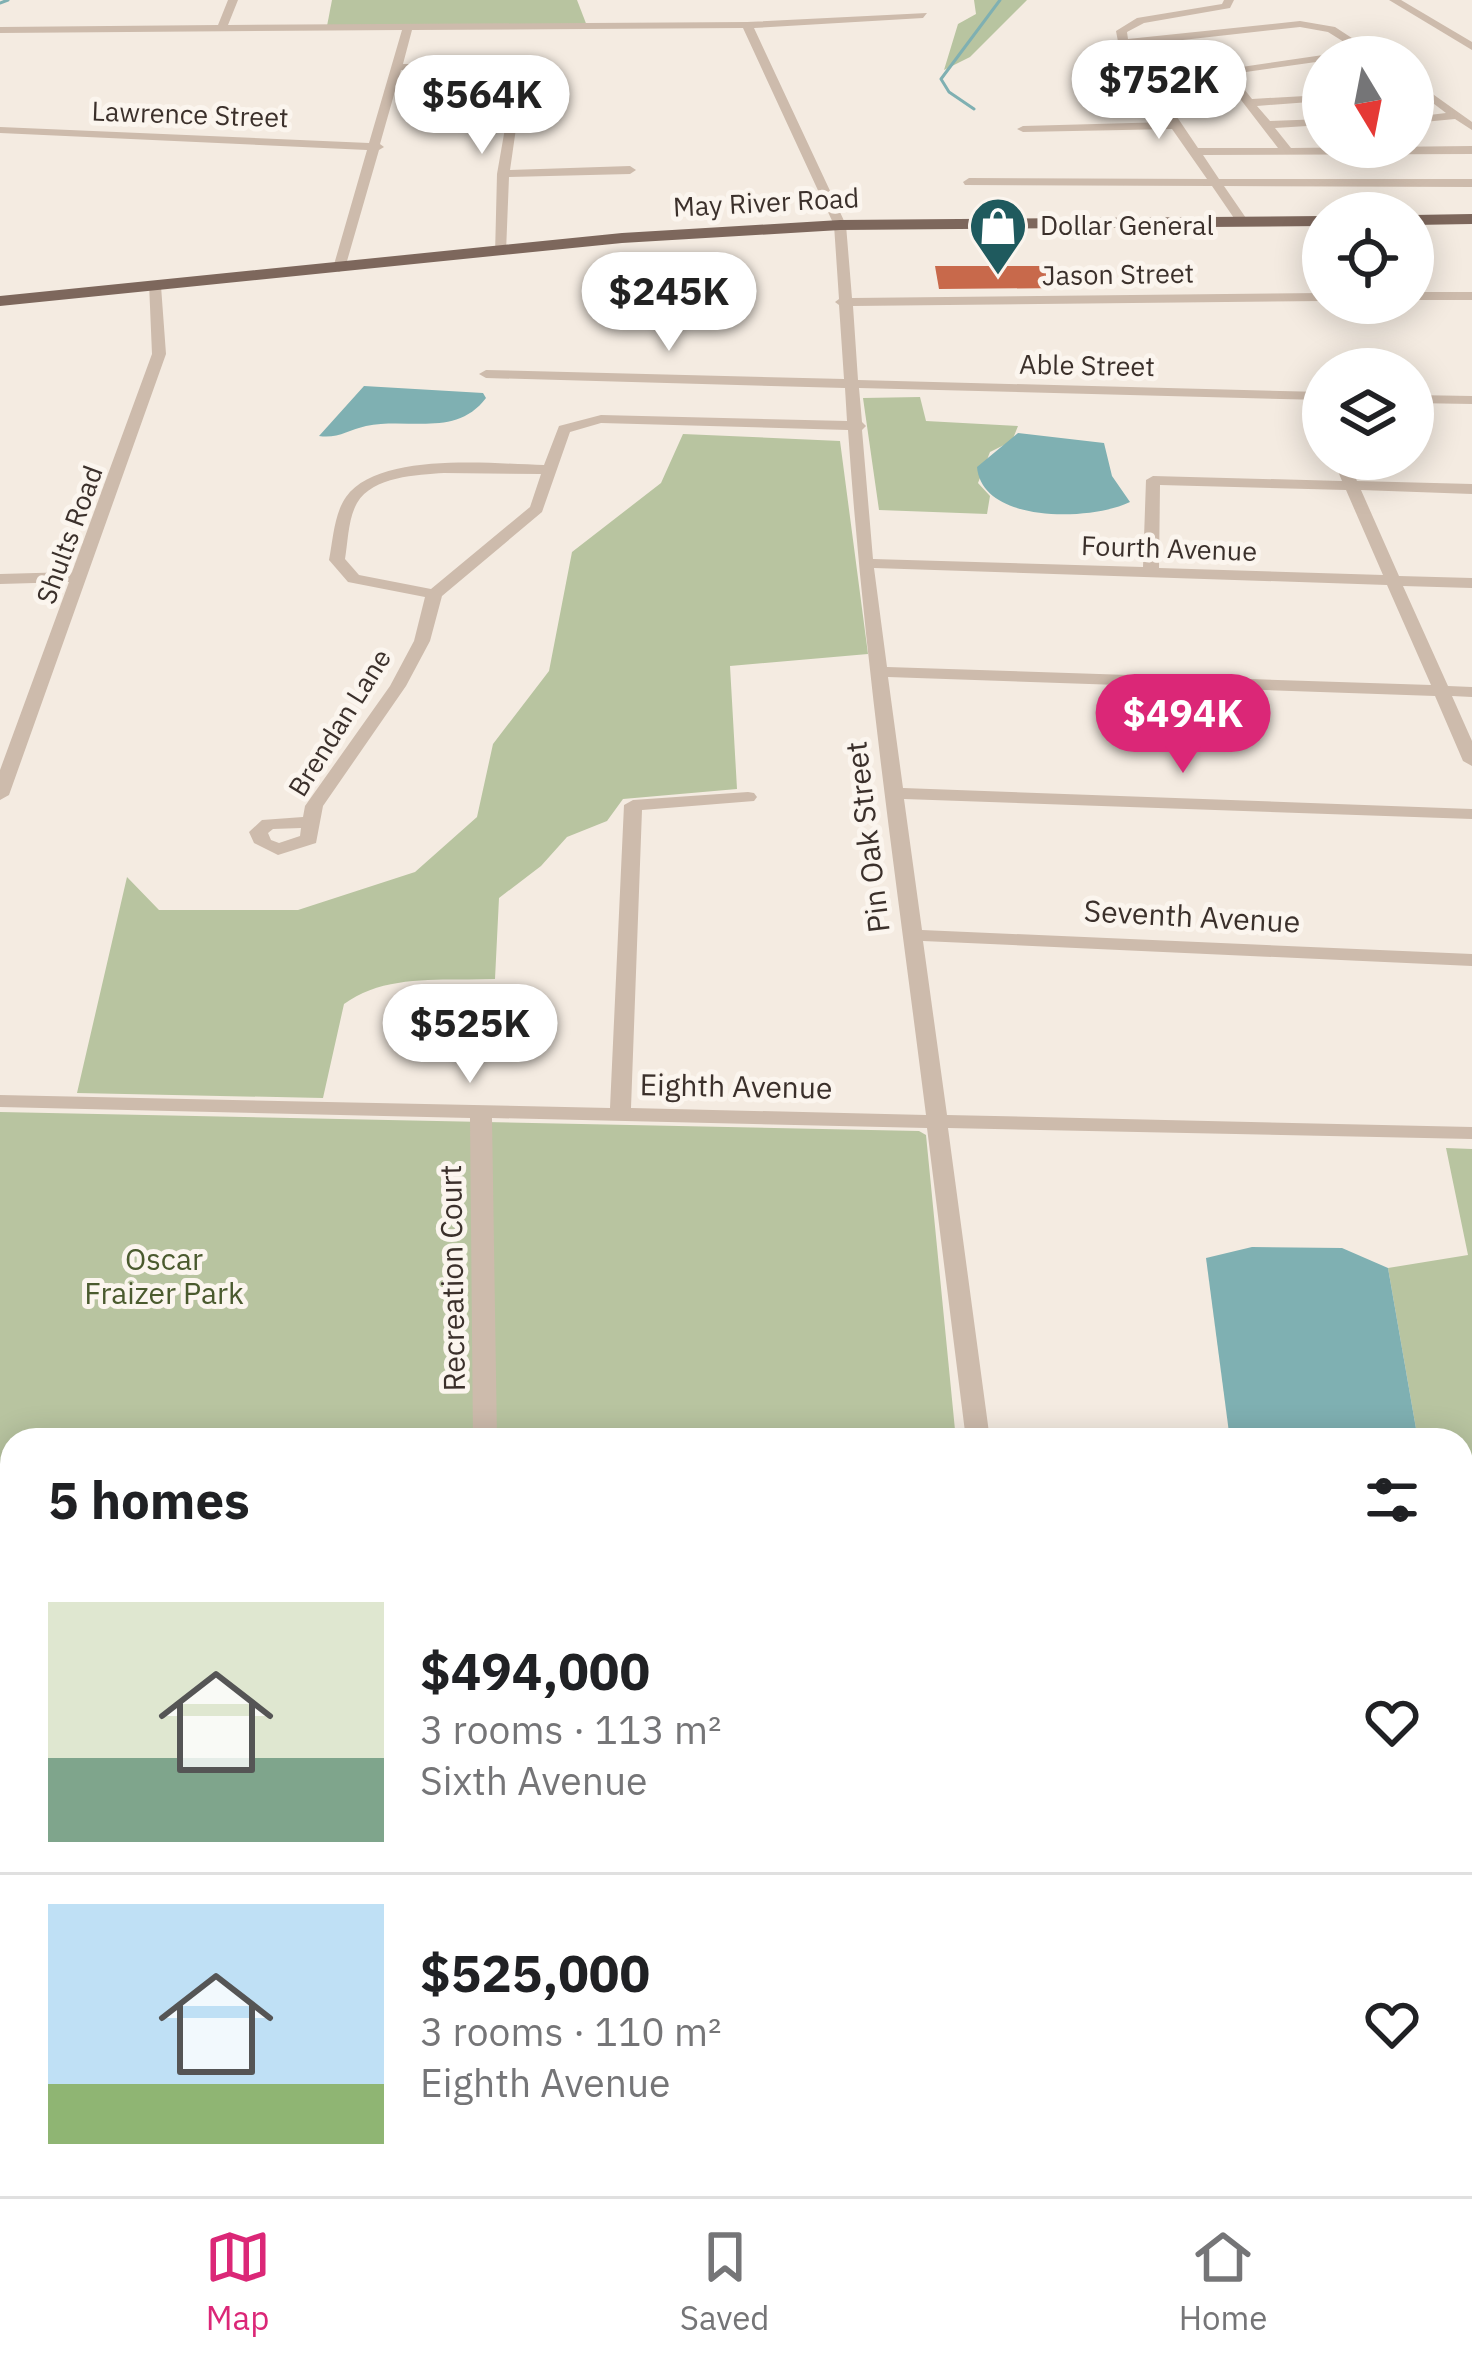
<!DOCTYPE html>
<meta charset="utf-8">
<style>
body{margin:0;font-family:"IBM Plex Sans",sans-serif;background:#f6f6f6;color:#202124;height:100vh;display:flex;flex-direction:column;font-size:45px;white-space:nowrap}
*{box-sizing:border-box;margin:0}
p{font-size:39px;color:#757577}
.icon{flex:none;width:66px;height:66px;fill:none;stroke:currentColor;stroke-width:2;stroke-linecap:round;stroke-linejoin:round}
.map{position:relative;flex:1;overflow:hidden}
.side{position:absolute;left:0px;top:1428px;width:1473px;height:768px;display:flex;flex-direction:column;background:#fff;border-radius:36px 36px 0 0;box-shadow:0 6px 30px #0003}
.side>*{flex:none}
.needle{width:78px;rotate:170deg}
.tools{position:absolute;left:1302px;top:36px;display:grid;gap:24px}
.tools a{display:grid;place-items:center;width:132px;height:132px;border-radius:50%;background:#fff;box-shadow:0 6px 30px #0003;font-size:60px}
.price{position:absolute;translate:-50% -102px;padding:0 27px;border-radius:42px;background:#fff;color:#222;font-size:39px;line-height:78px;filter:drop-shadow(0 3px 6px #0008)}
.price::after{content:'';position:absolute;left:50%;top:72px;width:36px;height:27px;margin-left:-18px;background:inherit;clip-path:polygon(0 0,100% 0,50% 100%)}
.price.on{background:#db2777;color:#fff}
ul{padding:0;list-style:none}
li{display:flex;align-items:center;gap:36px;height:300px;padding:0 48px}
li+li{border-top:3px solid #e0e0e0}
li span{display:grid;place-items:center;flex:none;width:336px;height:240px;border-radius:0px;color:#555}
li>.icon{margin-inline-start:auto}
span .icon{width:144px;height:144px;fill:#fffc;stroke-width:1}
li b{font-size:51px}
h2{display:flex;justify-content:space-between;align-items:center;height:144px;padding:0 48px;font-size:51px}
.menu{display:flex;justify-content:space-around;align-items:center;height:168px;border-top:3px solid #e0e0e0;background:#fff;font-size:33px;color:#757577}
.menu a{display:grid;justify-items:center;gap:6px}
.menu .on{color:#db2777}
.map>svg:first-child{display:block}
</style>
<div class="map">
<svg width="1472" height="2196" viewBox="0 0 1472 2196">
<rect width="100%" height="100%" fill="#f4ebe1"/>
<g fill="#b8c4a0">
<polygon points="332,0 577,0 587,26 327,26"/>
<polygon points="974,0 1027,0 970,57 944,70 958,24 976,14"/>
<polygon points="920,397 926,421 1018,426 1012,441 990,452 978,483 990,496 987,514 879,510 863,398"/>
<path d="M683,434L840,441L868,654L730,666L737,789L623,799L607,821L567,837L541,866L499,898L495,979C444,981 386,973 344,1004L323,1098L77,1093L127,877L159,910H298L415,872L477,817L493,744L549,671L572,552L661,483Z"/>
<polygon points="0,1112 919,1131 926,1135 956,1440 12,1440 12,2111 0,2112"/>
<polygon points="1446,1148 1472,1149 1472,2034 1461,2034 1461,1440 1418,1440 1388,1268 1468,1255"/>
</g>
<g fill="#7fb0b2">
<path d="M364,386L483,393L486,398C456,438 408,417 366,426C349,430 337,439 319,436Z"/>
<path d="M1018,433L1104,443L1112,476L1130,502C1091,521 982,524 977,467Z"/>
<polygon points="1252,1247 1342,1248 1388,1268 1418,1440 1230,1440 1206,1258"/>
</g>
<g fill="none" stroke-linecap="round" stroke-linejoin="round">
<g stroke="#7fb0b2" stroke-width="3">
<polyline points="0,3 8,0"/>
<polyline points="974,109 949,92 941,79 1000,0"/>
</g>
</g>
<polygon fill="#c8694b" points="935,266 1057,266 1063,288 939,289"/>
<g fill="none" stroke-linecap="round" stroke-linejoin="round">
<g fill="#cdbbac" fill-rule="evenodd">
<path d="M228,0H238L228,25L747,22L927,13L923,18L754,28L846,225L852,298L1323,293V301L853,306L858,380L1323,392V400L859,388L862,422L866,426L862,430L873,559L1143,567L1146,480L1153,476L1342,481L1333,459H1347L1357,481L1472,484V494L1361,490L1399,576L1472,578V588L1403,586L1448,686L1472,687V697L1452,696L1472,741V766L1463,761L1435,696L888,677L903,788L1472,809V819L904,799L922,930L1472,954V966L923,941L947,1115L1472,1127V1139L948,1128L990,1440H966L927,1128L492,1118L497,1440H473L470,1118L0,1107V1095L610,1108L624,805L633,800L748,792L754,793L757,797L754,801L642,810L631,1108L926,1115C897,885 864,663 848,430L601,423L570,432L542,512L442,596L430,641L406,686L323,806L316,843L278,855L254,843L249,832L262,820L303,817L305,806L390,686L414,641L425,597L348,582L329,560C333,540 334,514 346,497C379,451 494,464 544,465L559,426L601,415L847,421L845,388L486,378L479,374L486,370L844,379L839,305L835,302L839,299L834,225L743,28L412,30L403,64L525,66L510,170L630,166L636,170L630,174L509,177L506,252L495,255L497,174L515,71L401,70L380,144L384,147L379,150L345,268L339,272L333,268L367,150L0,133V127L369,143L402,30L0,33V27L218,25ZM444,473L541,474L530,507L431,589L359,575L345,559C348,542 348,519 357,503C373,476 417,475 444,473ZM1160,485L1346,490L1383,575L1159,568ZM874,568L1387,585L1431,685L887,667ZM301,828L300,836L279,843L271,840L268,833L273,829Z"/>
<polygon points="1224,0 1234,0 1230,8 1144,23 1127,32 1128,39 1300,21 1335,27 1381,57 1368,57 1328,32 1300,27 1129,46 1198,148 1278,148 1221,74 1221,70 1323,55 1328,57 1323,57 1323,61 1232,74 1252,99 1323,95 1323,101 1257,106 1270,121 1323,119 1323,125 1275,128 1291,148 1472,146 1472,154 1203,155 1219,179 1472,179 1472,187 1224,186 1248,221 1242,225 1238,224 1212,186 965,185 963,182 969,178 1207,179 1172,129 1023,132 1017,129 1023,126 1168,122 1120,52 1116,31 1137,18 1222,4"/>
<polygon points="1389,0 1401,0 1472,42 1472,50"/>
<polygon points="1413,80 1472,122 1472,130 1455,119 1413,123 1413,117 1446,113 1413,88"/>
<polygon points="149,283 161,286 166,354 9,795 0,800 0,770 69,582 0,584 0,574 72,572 152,354"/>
<rect x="1413" y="292" width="59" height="8"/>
<polygon points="1413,395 1472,396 1472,404 1413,403"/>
<polygon points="1472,2045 1472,2071 1461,2072 1461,2046"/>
<rect x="0" y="2117" width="12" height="26"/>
<polygon points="82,2184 114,2184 113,2196 81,2196"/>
</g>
<g fill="#7d675c" fill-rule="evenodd">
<polygon points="1472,214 1472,224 1413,225 1413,215"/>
<polygon points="1323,216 1323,226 840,230 622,243 0,306 0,296 622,233 840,220"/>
</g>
</g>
<defs>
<g id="shop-pin" transform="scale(3)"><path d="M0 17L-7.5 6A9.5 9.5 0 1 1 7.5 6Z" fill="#1f5a5e" stroke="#fbf5ee"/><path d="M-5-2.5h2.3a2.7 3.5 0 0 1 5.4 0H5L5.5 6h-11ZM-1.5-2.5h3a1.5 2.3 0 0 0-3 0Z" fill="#fff"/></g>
</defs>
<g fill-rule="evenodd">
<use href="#shop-pin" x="998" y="226"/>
</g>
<g text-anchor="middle" stroke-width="10" stroke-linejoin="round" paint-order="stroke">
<g font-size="27" fill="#3b302b" stroke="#fbf5ee">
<text transform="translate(190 115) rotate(2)" y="9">Lawrence Street</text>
<text transform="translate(766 203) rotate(-3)" y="9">May River Road</text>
<text transform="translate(1118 275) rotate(-1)" y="9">Jason Street</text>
<text transform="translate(1087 366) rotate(1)" y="9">Able Street</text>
<text transform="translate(70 535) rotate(-70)" y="9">Shults Road</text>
<text transform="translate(1169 549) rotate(2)" y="9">Fourth Avenue</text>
<text transform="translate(340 723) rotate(-58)" y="9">Brendan Lane</text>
</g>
<g font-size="27" fill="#3b302b" stroke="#fbf5ee" text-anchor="start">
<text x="1040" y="235">Dollar General</text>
</g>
<g font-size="30" fill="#3b302b" stroke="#fbf5ee">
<text transform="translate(868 837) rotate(-97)" y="10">Pin Oak Street</text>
<text transform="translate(1192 917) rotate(3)" y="10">Seventh Avenue</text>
<text transform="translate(736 1087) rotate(1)" y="10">Eighth Avenue</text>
<text transform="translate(453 1278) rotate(-91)" y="10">Recreation Court</text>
</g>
<g font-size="30" fill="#4a5a2e" stroke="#fbf5ee">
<text x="164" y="1270">Oscar<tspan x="164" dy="34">Fraizer Park</tspan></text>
</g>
</g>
</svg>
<div class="tools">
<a><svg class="needle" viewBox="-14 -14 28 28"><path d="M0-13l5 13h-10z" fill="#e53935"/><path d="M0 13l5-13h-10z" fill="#757577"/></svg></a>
<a><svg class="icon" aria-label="locate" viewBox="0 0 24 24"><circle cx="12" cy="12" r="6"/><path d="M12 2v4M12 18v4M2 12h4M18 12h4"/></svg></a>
<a><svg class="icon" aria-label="layers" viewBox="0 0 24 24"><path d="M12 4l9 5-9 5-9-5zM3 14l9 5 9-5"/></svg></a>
</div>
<b class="price" style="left:1159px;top:142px">$752K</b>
<b class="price" style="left:482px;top:157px">$564K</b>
<b class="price" style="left:669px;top:354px">$245K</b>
<b class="price on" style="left:1183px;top:776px">$494K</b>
<b class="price" style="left:470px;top:1086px">$525K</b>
<section class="side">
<h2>5 homes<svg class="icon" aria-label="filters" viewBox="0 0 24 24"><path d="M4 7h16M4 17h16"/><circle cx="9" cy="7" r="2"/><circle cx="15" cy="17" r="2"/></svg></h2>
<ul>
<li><span style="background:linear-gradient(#dfe7d0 65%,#7fa58c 0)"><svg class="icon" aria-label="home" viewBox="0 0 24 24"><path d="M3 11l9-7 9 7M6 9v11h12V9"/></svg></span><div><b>$494,000</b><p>3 rooms · 113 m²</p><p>Sixth Avenue</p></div><svg class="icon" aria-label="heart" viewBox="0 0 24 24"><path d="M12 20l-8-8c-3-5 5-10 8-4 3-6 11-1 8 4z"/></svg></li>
<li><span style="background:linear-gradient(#bfe0f5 75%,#8fb573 0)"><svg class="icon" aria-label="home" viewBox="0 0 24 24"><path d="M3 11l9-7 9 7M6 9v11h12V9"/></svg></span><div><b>$525,000</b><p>3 rooms · 110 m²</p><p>Eighth Avenue</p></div><svg class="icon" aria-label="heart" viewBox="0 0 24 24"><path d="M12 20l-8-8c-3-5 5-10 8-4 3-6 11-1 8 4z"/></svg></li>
</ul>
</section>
</div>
<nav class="menu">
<a class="on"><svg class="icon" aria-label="map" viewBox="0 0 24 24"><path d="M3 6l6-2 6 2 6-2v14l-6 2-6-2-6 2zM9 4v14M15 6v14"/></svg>Map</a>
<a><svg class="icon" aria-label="saved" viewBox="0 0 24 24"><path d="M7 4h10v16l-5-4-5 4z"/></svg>Saved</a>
<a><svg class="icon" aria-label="home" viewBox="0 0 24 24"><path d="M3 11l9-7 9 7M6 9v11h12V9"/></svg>Home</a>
</nav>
